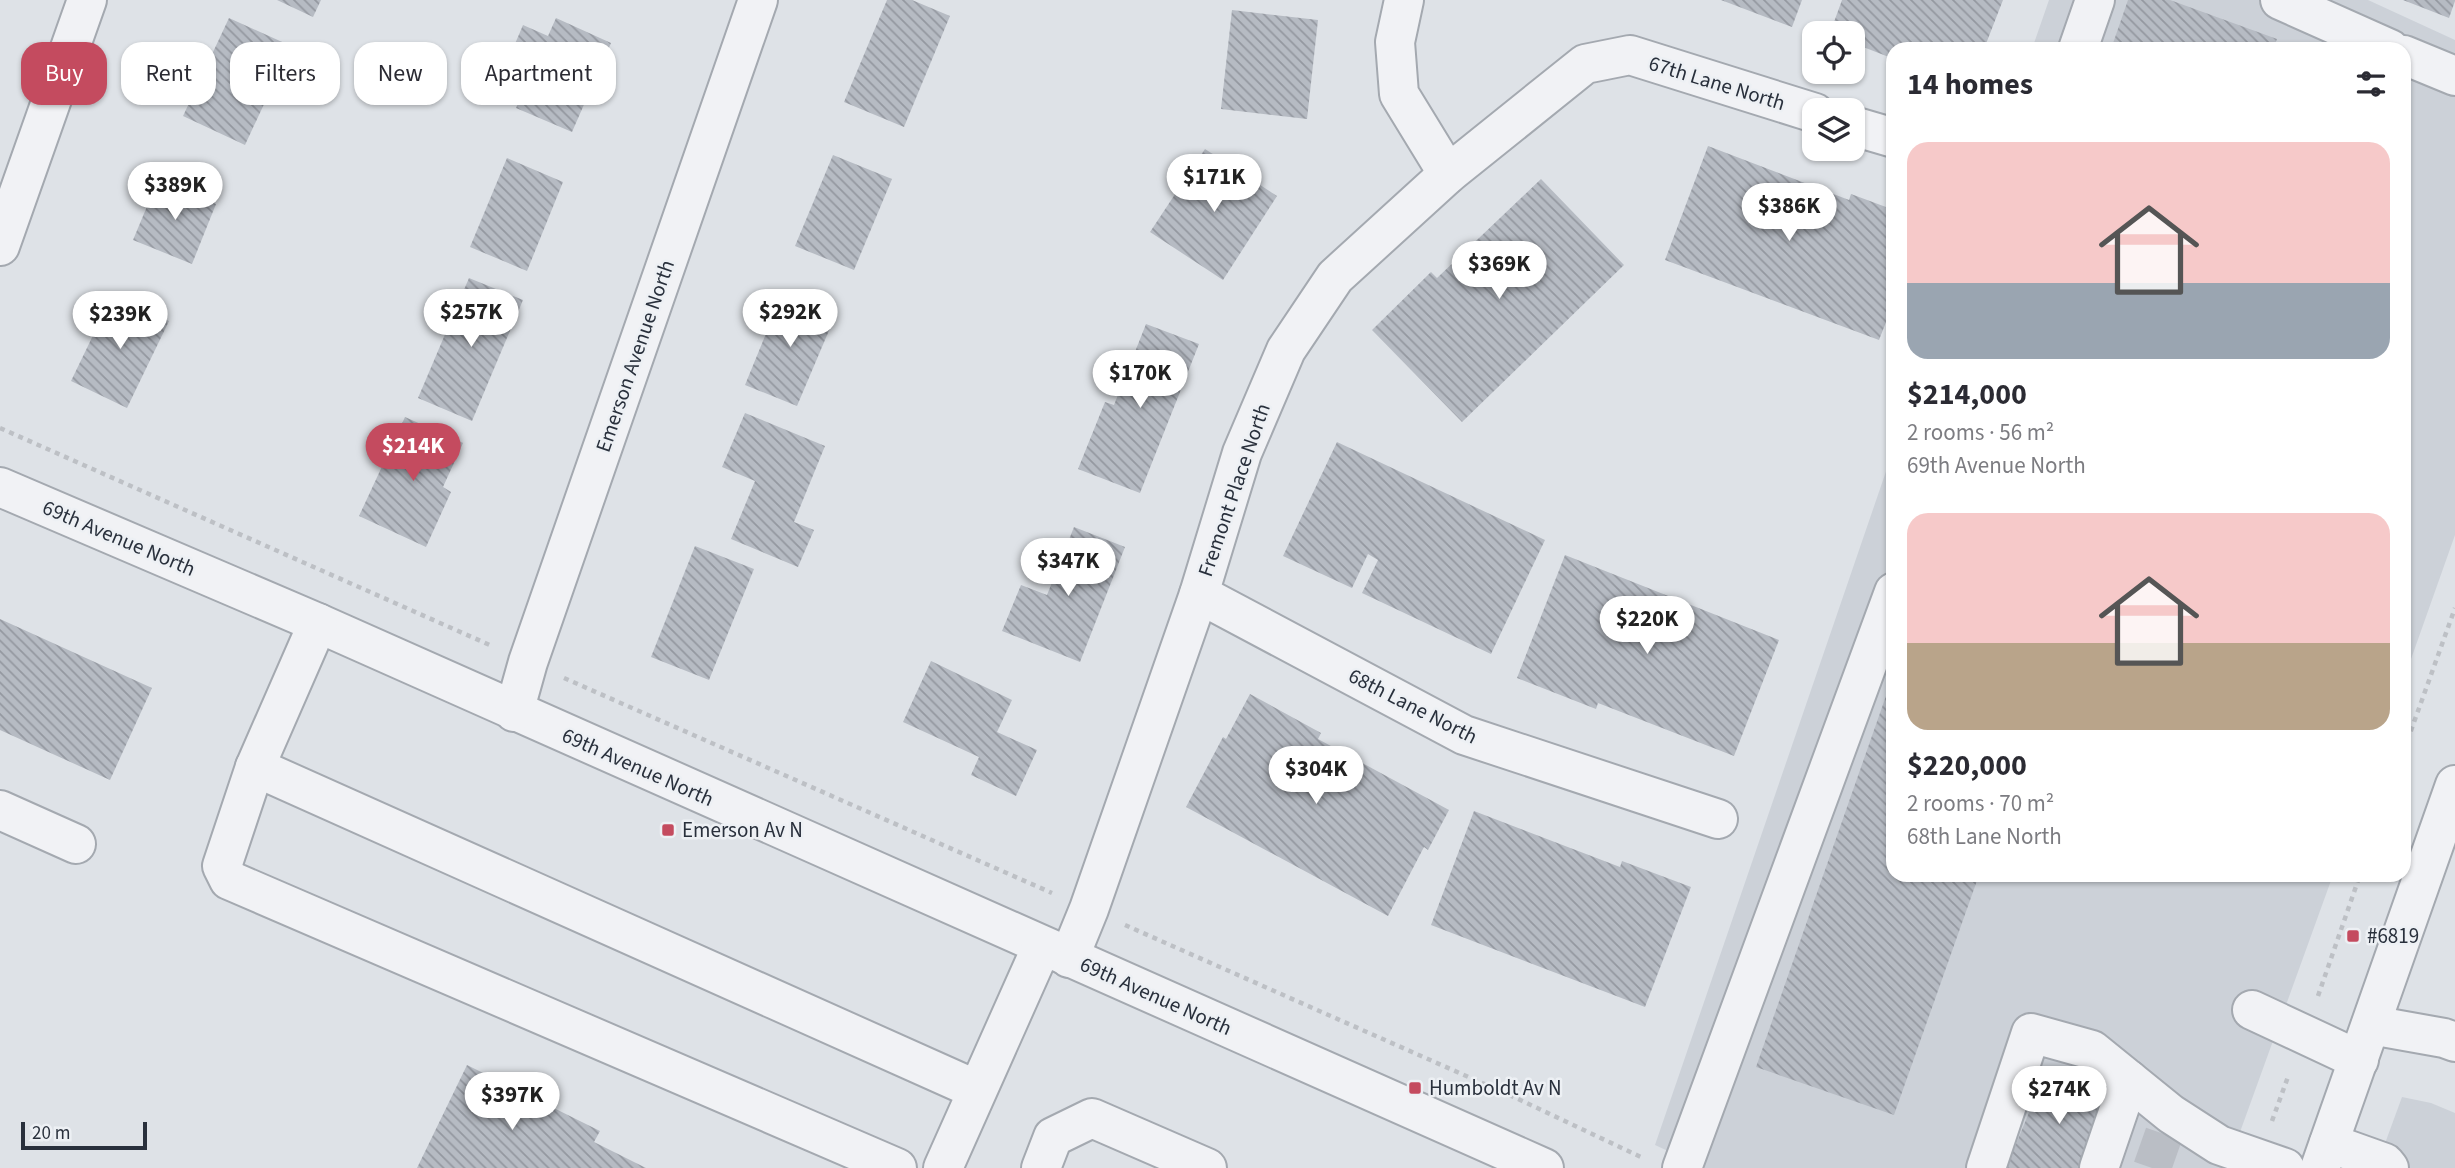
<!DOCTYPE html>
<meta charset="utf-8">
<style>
body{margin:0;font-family:"Source Sans 3",sans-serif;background:#f2f2f3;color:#2b2b33;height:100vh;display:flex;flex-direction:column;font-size:26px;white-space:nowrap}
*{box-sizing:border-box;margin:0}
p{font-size:23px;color:#7c7c81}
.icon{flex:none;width:38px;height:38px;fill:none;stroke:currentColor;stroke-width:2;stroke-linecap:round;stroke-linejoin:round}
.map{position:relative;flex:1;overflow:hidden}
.sheet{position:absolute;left:1886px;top:42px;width:525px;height:840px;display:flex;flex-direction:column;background:#fff;border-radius:21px;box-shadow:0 2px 5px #0004}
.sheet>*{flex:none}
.banner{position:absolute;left:21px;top:42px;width:665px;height:63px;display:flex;gap:14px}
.tools{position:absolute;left:1802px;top:21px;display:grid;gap:14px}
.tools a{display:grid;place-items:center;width:63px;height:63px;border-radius:14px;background:#fff;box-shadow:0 2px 5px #0004;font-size:35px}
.scale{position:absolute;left:21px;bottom:18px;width:126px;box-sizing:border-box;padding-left:7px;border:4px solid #29303c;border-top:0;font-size:19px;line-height:24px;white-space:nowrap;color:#29303c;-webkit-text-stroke:5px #edf0f4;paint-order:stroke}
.price{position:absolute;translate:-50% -60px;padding:0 16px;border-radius:24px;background:#fff;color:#222;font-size:23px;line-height:46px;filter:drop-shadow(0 2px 4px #0008)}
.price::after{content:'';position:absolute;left:50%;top:42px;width:21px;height:16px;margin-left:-10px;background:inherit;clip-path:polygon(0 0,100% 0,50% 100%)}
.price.current{background:#c44b5f;color:#fff}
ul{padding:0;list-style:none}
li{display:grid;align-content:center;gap:14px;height:371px;padding:0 21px}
li span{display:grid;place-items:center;height:217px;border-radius:21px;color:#555}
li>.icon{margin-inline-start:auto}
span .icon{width:126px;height:126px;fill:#fffc;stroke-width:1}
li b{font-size:30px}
h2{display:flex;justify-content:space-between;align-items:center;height:84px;padding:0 21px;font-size:30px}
.chip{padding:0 24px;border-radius:21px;background:#fff;box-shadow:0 2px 5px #0004;font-size:24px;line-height:63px}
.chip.current{background:#c44b5f;color:#fff}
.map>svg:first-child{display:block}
</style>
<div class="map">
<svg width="2455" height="1168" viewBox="0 0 2455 1168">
<defs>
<pattern id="building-back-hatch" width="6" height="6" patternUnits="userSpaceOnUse" patternTransform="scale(1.75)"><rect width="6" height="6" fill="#b6bbc3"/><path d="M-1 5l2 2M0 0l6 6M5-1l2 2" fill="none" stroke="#9498a0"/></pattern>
</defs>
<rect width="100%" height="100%" fill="#dee2e7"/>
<g fill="#ccd1d8">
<polygon points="2049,0 2368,0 2455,40 2455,535 2405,676 2404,49 2032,49"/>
<polygon points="1893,451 1894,875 2333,875 2227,1168 1705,1168 1655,1145"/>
<polygon points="2402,1097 2431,1103 2455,1113 2455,1168 2376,1168"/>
</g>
<g fill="url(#building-back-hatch)">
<polygon points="277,0 321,0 313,17"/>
<polygon points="887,0 912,0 950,16 904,127 844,102"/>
<polygon points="1721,0 1802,0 1792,27"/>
<polygon points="1842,0 2003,0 1984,49 1894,49 1894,59 1853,43 1853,33 1830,33"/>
<polygon points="2128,0 2170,0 2277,39 2273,49 2111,49"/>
<polygon points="2403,0 2455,0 2455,1 2449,18"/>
<polygon points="1232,10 1318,20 1307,119 1221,109"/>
<polygon points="229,18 291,46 245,145 183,116"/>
<polygon points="556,18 611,43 572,132 516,108 524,90 500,79 523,25 548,36"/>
<polygon points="1708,146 1849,200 1851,194 1894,210 1894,302 1879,340 1665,260"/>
<polygon points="1205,149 1277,196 1223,280 1150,232"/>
<polygon points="833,155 892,179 854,270 795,246"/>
<polygon points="507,158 563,182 527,271 470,247"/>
<polygon points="1541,179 1624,265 1462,422 1372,330 1431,272 1437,278"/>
<polygon points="158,180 216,204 192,264 133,240"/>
<polygon points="469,278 523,300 472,421 418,398"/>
<polygon points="783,292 836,314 797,406 745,385"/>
<polygon points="113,294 169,321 127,408 71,381"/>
<polygon points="1146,324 1199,344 1140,493 1078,469 1105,402 1114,405"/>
<polygon points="745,413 825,446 794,522 814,530 798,567 731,539 755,481 722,467"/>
<polygon points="405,417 463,443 443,487 451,492 426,547 359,516"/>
<polygon points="1337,442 1545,540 1491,654 1362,593 1378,560 1368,554 1352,588 1283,556"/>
<polygon points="1074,527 1125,547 1080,662 1002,631 1021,585 1047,595"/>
<polygon points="695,546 754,569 709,680 651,657"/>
<polygon points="1565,555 1779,640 1734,756 1598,703 1596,709 1517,678"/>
<polygon points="0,619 152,688 110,780 0,730"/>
<polygon points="931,661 1012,700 997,732 1037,750 1016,796 971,775 979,757 903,722"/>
<polygon points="1894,673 1894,875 1979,875 1894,1115 1756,1067"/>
<polygon points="1250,694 1321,733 1318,739 1449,810 1428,850 1424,847 1388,916 1186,807 1223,737 1226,739"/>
<polygon points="1474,811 1620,867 1622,861 1691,887 1645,1007 1431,925"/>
<polygon points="467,1065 600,1131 594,1142 646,1168 417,1168"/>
<polygon points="2046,1072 2110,1099 2081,1168 2006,1168"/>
</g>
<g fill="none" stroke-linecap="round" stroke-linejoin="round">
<polyline stroke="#babec5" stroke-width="38" stroke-dasharray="38 19" stroke-linecap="butt" points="2152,1168 2164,1134"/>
<g stroke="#a4a9b0" stroke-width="42">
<g id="minor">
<polyline points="1404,0 1395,42 1399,94 1448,174"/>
<polyline points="2280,0 2390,49"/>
<polyline points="2078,49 2095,0"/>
<polyline points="2404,55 2455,76"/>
<polyline points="1853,126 1894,138"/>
<polyline points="0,246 87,0"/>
<polyline points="0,487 318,623 1544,1168"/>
<polyline points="1199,594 1464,735 1718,819"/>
<polyline points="318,623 255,767 977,1090"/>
<polyline points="514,712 528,662 758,0"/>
<polyline points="255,767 222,866 229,880 897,1168"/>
<polyline points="0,810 76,844"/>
<polyline points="1069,958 1089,909 1199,594 1242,453 1286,350 1335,277 1448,174 1585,64 1630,55 1815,113"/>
<polyline points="2252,1010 2359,1060"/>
<polyline points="2371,1025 2444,1038 2455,1042"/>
<polyline points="2329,1143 2385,1163 2389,1168"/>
<polyline points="943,1168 1042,946"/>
<polyline points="1041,1168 1053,1137 1092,1118 1207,1168"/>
<polyline points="1682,1168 1894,592"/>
<polyline points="1986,1168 2031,1033 2092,1050 2171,1114 2219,1145 2285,1168"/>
<polyline points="2099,1168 2129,1080"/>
<polyline points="2320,1168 2455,785"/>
</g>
</g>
<g stroke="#bdc0c5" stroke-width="4.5" stroke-dasharray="5 5" stroke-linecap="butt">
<polyline points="0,428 492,646"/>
<polyline points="564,678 1052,893"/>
<polyline points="2404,750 2455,608"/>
<polyline points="1125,925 1516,1098 1643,1158"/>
<polyline points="2318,996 2360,875"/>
<polyline points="2272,1121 2289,1074"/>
</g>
<use href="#minor" stroke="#f1f2f5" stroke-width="38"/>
</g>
<g fill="#c44b5f" stroke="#edf0f4" stroke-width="2.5">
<rect x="661" y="823" width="14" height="14" rx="3.5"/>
<rect x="2346" y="929" width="14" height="14" rx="3.5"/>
<rect x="1408" y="1081" width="14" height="14" rx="3.5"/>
</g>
<g text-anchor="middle" stroke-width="5" stroke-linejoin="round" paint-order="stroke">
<g font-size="21" fill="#29303c" stroke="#edf0f4">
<text transform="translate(1717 83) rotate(17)" y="7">67th Lane North</text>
<text transform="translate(635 356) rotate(-71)" y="7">Emerson Avenue North</text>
<text transform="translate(1234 490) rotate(-71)" y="7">Fremont Place North</text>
<text transform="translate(119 538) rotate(23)" y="7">69th Avenue North</text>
<text transform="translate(1413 706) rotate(27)" y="7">68th Lane North</text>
<text transform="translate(638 767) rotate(24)" y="7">69th Avenue North</text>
<text transform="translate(1156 996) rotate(24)" y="7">69th Avenue North</text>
</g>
<g font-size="21" fill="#29303c" stroke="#edf0f4" text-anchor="start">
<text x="682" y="837">Emerson Av N</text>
<text x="2367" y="943">#6819</text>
<text x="1429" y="1095">Humboldt Av N</text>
</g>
</g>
</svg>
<div class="tools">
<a><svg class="icon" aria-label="locate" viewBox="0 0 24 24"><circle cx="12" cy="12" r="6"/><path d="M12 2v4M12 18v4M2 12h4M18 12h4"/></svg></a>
<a><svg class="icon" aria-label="layers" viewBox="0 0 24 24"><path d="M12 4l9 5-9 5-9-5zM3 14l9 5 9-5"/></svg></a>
</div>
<div class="scale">20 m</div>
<b class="price" style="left:1214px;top:214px">$171K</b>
<b class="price" style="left:175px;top:222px">$389K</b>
<b class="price" style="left:1789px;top:243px">$386K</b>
<b class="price" style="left:1499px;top:301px">$369K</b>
<b class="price" style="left:471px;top:349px">$257K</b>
<b class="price" style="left:790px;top:349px">$292K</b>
<b class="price" style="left:120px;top:351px">$239K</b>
<b class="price" style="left:1140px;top:410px">$170K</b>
<b class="price current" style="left:413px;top:483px">$214K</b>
<b class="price" style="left:1068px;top:598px">$347K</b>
<b class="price" style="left:1647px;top:656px">$220K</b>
<b class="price" style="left:1316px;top:806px">$304K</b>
<b class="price" style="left:2059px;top:1126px">$274K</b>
<b class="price" style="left:512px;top:1132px">$397K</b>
<div class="banner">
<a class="chip current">Buy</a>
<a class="chip">Rent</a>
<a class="chip">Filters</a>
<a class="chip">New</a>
<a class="chip">Apartment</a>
</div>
<section class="sheet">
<h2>14 homes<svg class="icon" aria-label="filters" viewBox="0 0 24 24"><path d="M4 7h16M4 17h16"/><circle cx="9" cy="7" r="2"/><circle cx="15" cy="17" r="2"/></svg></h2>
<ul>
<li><span style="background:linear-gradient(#f6c9c9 65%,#9aa5b1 0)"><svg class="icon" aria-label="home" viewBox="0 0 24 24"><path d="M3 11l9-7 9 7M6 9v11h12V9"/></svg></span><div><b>$214,000</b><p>2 rooms · 56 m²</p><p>69th Avenue North</p></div></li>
<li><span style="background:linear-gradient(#f6c9c9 60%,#b9a48a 0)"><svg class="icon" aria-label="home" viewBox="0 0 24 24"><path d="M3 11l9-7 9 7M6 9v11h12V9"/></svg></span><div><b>$220,000</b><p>2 rooms · 70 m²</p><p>68th Lane North</p></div></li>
</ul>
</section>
</div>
